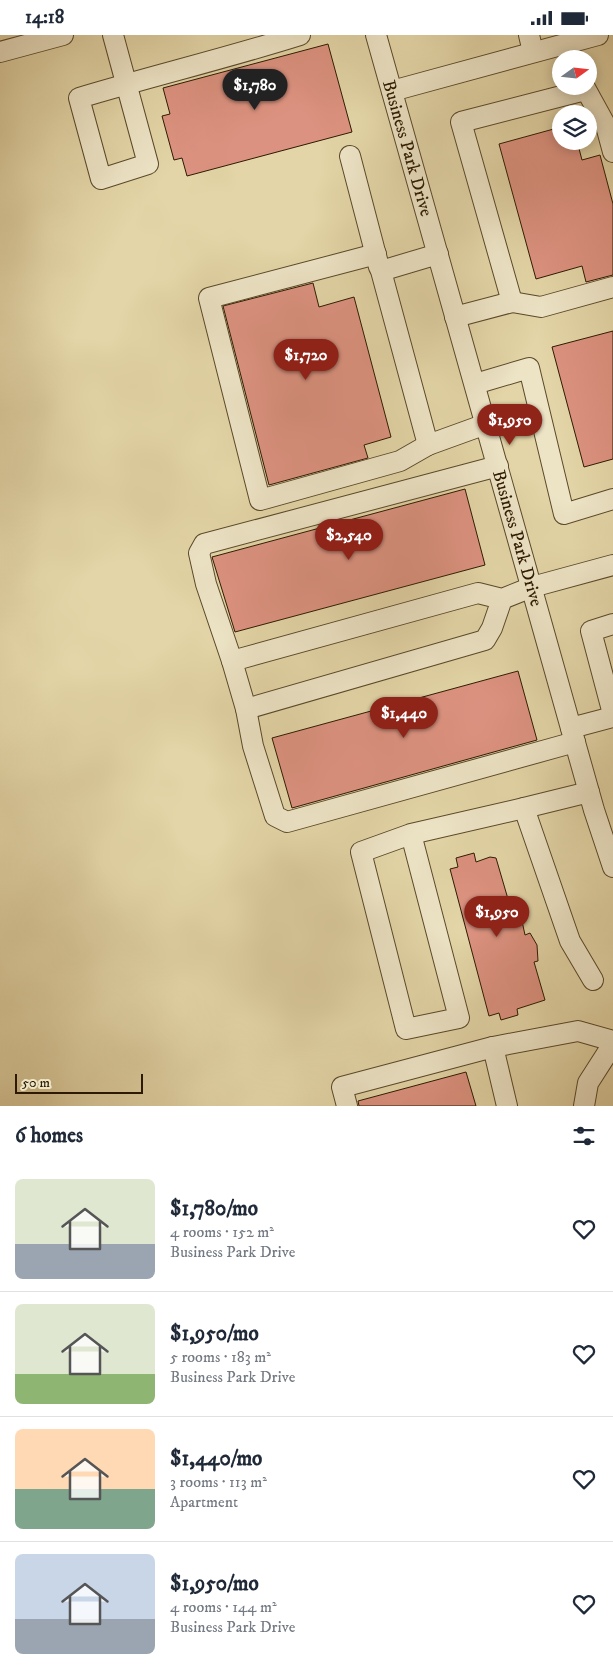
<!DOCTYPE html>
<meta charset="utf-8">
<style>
body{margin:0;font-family:"IM FELL DW Pica",serif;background:#f2f2f3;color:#1f2937;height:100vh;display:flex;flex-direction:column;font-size:19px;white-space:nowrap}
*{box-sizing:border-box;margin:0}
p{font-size:16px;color:#747a83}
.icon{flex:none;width:28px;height:28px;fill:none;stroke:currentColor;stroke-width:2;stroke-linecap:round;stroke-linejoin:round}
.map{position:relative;height:1071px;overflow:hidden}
.details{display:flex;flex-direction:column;background:#fff;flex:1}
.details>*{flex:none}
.needle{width:32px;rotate:75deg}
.buttons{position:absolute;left:552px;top:15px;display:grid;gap:10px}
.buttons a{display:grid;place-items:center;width:45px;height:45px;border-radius:50%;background:#fff;box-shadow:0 2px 12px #0003;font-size:25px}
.scale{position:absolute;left:15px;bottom:12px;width:128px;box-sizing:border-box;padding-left:5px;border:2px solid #2d1a01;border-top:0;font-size:14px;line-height:18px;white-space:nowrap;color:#2d1a01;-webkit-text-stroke:4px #ede4c6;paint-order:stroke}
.price{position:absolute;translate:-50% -42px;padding:0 11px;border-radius:18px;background:#8f2418;color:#fff;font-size:16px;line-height:32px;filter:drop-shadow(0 1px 2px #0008)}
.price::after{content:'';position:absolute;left:50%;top:30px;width:15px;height:11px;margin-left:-8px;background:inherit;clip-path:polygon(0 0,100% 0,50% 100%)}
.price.on{background:#222;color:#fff}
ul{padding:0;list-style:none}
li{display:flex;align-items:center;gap:15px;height:125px;padding:0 15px}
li+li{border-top:1px solid #e0e1e3}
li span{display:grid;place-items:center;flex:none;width:140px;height:100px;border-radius:8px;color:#555}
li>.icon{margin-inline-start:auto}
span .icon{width:60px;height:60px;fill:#fffc;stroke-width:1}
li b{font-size:21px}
h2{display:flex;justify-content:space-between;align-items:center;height:60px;padding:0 15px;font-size:21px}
.status{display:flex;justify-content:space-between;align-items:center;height:35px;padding:0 25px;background:#fff;direction:ltr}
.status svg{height:14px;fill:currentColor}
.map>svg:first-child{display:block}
</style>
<div class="status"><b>14:18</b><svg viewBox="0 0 49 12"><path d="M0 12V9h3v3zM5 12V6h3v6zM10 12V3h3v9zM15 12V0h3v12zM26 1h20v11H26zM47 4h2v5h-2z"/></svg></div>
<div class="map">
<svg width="613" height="1071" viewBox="0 0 613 1071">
<rect width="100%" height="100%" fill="#e3d5a7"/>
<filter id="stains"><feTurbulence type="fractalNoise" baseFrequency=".004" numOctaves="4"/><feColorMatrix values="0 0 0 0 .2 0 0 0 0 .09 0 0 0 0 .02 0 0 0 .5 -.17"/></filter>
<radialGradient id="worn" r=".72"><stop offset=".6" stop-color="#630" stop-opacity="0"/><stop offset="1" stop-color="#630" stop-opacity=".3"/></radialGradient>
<g fill="#dc9280" stroke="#2d1a01">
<polygon points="328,9 352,97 187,141 182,123 174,125 162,81 170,79 163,53"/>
<polygon points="561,92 561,106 577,106 582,125 600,120 613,169 613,240 586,247 582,231 536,244 499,109"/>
<polygon points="313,248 319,272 354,262 391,402 364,410 368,423 269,450 223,271"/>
<polygon points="613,296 613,424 584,432 552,312"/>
<polygon points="465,454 485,530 235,597 212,522"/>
<polygon points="518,636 537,705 292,773 272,703"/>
<polygon points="474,818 476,827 490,822 496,823 508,864 517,863 525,900 530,898 537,910 538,926 534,927 545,965 517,974 518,980 501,985 499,978 489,981 450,834 458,832 456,823"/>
<polygon points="466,1037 476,1071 359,1071 358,1066"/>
</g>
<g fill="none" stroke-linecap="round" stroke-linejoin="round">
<g stroke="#5a492a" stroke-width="22">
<g id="minor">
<path d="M113,0L148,129L101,144L79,63C152,41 227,23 300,0"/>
<polyline points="376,0 594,775 613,832"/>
<polyline points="529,0 533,17"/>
<polyline points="0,17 63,0"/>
<polyline points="584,51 606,91 613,117"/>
<polyline points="392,56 598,0"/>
<polyline points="350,121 379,232"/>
<polyline points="376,219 209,263 260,465 400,426 428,410"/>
<polyline points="438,219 381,236 428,410 486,389"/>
<polyline points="512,267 541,272 613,252"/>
<polyline points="455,282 512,267 461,87 585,55"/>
<polyline points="475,349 529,333 564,479 613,464"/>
<polyline points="502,564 492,593 485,605 246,674 232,626 478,558 502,564 532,552 613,530"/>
<polyline points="613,589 591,596 613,679"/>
<polyline points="232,626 206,549 199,518 204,509 498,431"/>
<polyline points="246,674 253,711 275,781 287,787 575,707"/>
<polyline points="571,693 613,682"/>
<polyline points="589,757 524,773 570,906 593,945"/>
<polyline points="411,799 361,817 406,994 459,983 411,799 524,773"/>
<polyline points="347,1071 342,1052 493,1012"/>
<polyline points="507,1071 493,1012 578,996 613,1006"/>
<polyline points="584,1071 588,1048 613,1009"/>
</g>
</g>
<use href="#minor" stroke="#ede4c6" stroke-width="20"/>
</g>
<g text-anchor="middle" stroke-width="4" stroke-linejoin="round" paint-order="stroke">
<g font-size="18" fill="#2d1a01" stroke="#ede4c6">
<text transform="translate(408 113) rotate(74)" y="6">Business Park Drive</text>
<text transform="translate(518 503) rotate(74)" y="6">Business Park Drive</text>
</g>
</g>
<rect width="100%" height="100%" filter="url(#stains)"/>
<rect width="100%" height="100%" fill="url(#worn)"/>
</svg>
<div class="buttons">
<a><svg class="needle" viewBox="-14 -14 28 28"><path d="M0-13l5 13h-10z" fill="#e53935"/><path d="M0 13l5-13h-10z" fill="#747a83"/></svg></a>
<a><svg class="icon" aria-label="layers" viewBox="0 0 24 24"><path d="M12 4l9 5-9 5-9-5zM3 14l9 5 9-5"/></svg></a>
</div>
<div class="scale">50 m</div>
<b class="price on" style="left:255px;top:76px">$1,780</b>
<b class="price" style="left:306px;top:346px">$1,720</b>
<b class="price" style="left:510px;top:411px">$1,950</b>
<b class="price" style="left:349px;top:526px">$2,540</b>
<b class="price" style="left:404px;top:704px">$1,440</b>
<b class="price" style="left:497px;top:903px">$1,950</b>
</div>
<section class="details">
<h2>6 homes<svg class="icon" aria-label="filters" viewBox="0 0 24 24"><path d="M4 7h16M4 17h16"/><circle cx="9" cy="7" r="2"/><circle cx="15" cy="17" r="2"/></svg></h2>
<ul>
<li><span style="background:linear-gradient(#dfe7d0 65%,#9aa5b1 0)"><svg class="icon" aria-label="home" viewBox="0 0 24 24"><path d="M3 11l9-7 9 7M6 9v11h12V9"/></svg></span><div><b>$1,780/mo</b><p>4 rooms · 152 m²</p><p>Business Park Drive</p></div><svg class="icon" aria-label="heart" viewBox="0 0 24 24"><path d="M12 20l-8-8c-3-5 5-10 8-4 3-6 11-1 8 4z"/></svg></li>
<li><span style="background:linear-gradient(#dfe7d0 70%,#8fb573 0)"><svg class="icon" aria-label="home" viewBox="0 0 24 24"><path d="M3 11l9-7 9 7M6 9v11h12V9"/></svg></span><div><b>$1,950/mo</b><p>5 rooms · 183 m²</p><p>Business Park Drive</p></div><svg class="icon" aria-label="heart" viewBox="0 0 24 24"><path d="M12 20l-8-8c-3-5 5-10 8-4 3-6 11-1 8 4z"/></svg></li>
<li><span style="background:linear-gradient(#ffd9b3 60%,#7fa58c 0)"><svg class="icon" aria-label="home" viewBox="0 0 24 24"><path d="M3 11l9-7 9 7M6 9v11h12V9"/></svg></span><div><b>$1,440/mo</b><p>3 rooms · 113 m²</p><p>Apartment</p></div><svg class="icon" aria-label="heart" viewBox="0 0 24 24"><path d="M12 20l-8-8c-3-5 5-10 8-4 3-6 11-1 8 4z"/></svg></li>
<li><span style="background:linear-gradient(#c9d6e8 65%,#9aa5b1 0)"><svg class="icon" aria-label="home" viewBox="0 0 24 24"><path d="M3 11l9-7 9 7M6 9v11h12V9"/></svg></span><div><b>$1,950/mo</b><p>4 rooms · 144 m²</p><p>Business Park Drive</p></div><svg class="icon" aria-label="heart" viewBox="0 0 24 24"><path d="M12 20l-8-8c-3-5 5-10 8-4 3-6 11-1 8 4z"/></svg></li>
</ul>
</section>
